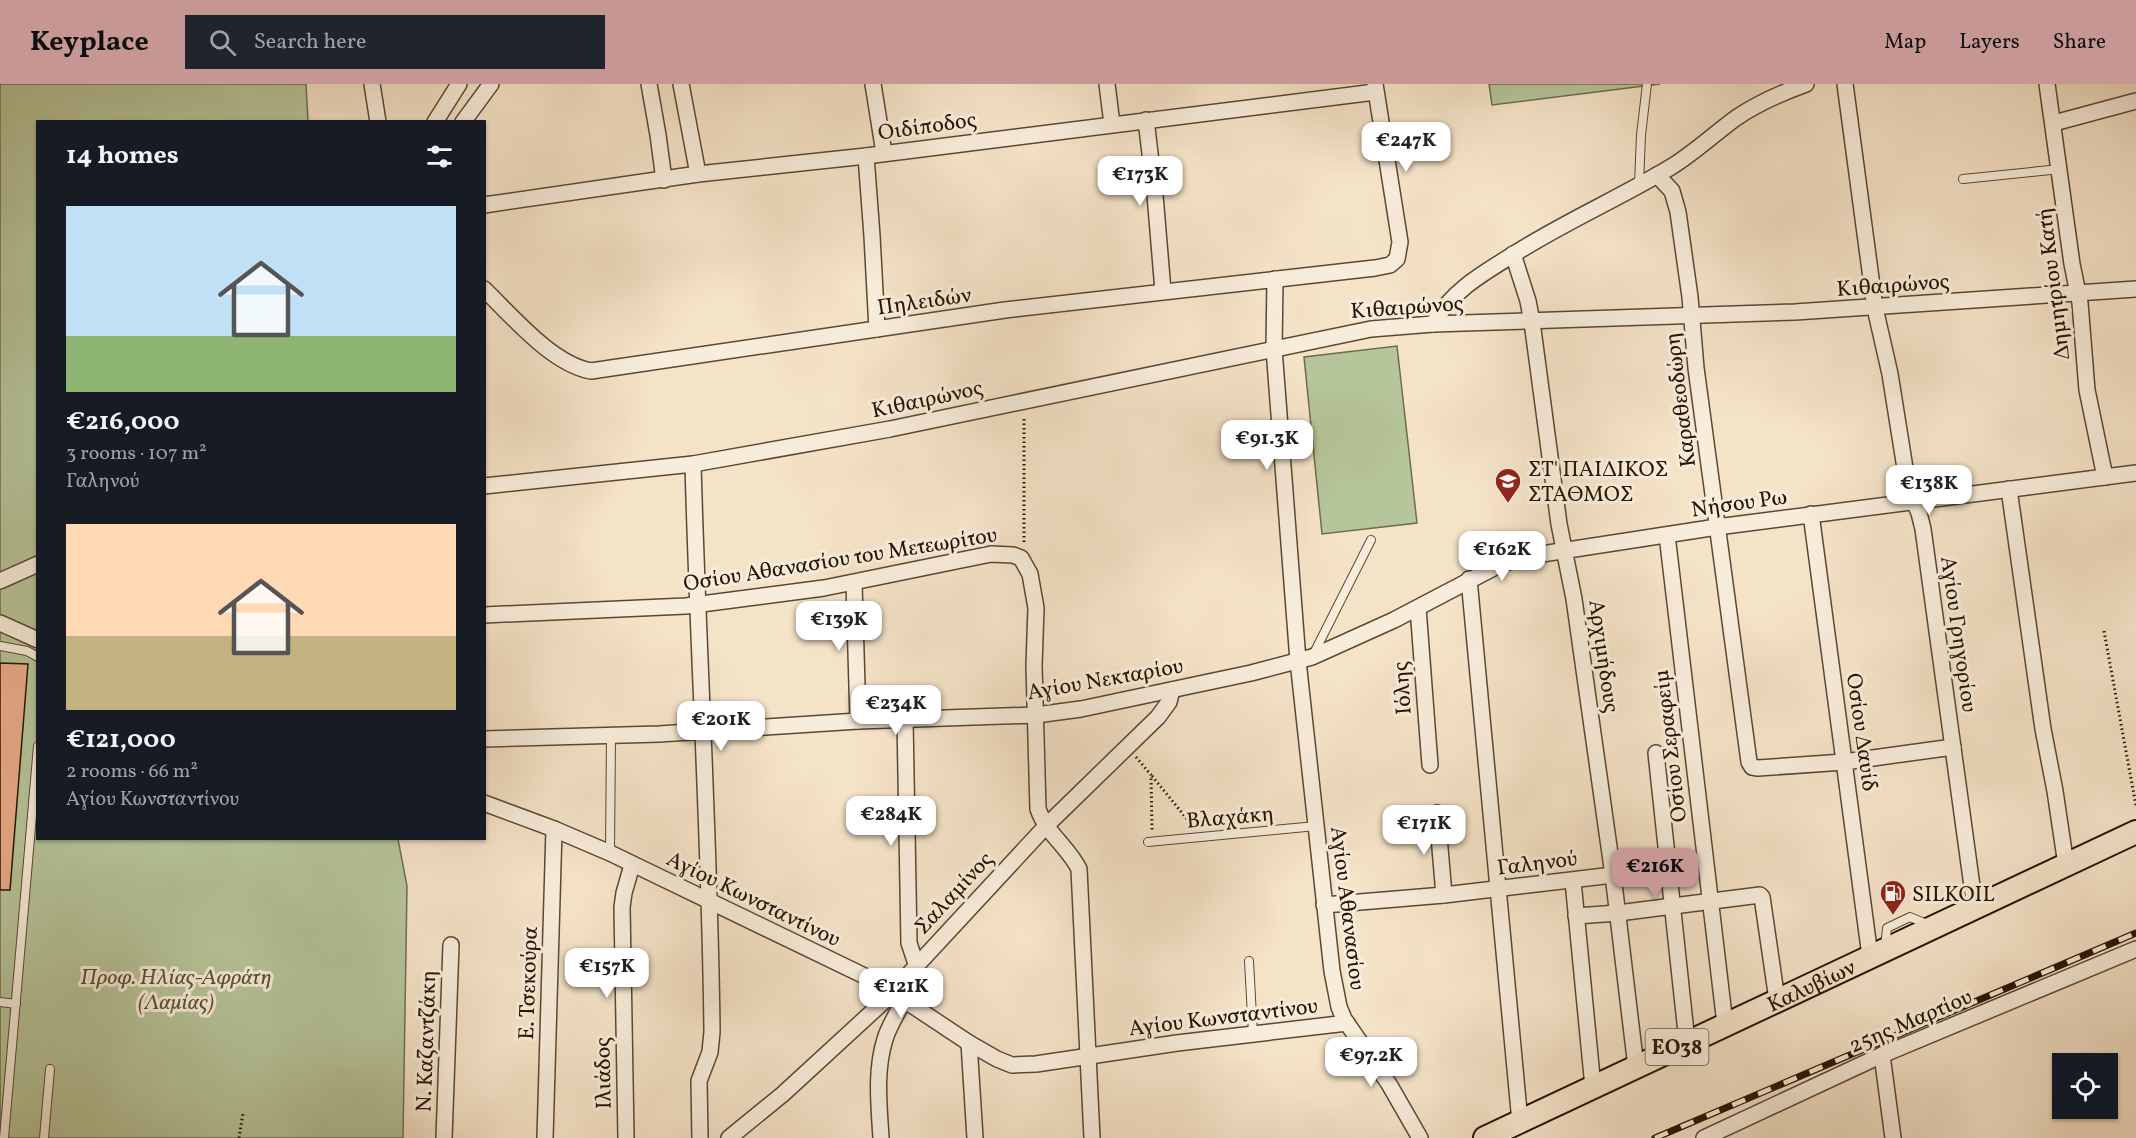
<!DOCTYPE html>
<meta charset="utf-8">
<style>
body{margin:0;font-family:Vollkorn,serif;background:#20242c;color:#f1f3f6;height:100vh;display:flex;flex-direction:column;font-size:22px;white-space:nowrap}
*{box-sizing:border-box;margin:0}
p{font-size:20px;color:#9ea1a6}
.icon{flex:none;width:33px;height:33px;fill:none;stroke:currentColor;stroke-width:2;stroke-linecap:round;stroke-linejoin:round}
.map{position:relative;flex:1;overflow:hidden}
.side{position:absolute;left:36px;top:36px;width:450px;height:720px;display:flex;flex-direction:column;background:#171b24;border-radius:0px;box-shadow:0 2px 4px #0004}
.side>*{flex:none}
.tools{position:absolute;left:2052px;top:969px;display:grid;gap:12px}
.tools a{display:grid;place-items:center;width:66px;height:66px;border-radius:0px;background:#171b24;box-shadow:0 2px 4px #0004;font-size:30px}
.price{position:absolute;translate:-50% -51px;padding:0 14px;border-radius:12px;background:#fff;color:#222;font-size:20px;line-height:39px;filter:drop-shadow(0 2px 3px #0008)}
.price::after{content:'';position:absolute;left:50%;top:36px;width:18px;height:14px;margin-left:-9px;background:inherit;clip-path:polygon(0 0,100% 0,50% 100%)}
.price.on{background:#c59692;color:#111}
ul{padding:0;list-style:none}
li{display:grid;align-content:center;gap:12px;height:318px;padding:0 30px}
li span{display:grid;place-items:center;height:186px;border-radius:0px;color:#555}
li>.icon{margin-inline-start:auto}
span .icon{width:108px;height:108px;fill:#fffc;stroke-width:1}
li b{font-size:26px}
h2{display:flex;justify-content:space-between;align-items:center;height:72px;padding:0 30px;font-size:26px}
header{display:flex;align-items:center;gap:36px;box-sizing:border-box;height:84px;padding:0 30px;background:#c59692;color:#111}
header strong{font-size:28px}
nav{display:flex;gap:33px;margin-inline-start:auto;font-size:21px}
.search{width:420px;height:54px;background:#20242c;display:flex;align-items:center;gap:15px;box-sizing:border-box;padding:0 21px;border-radius:0px;color:#9ea1a6;font-size:22px}
.map>svg:first-child{display:block}
</style>
<header>
<strong>Keyplace</strong>
<div class="search"><svg class="icon" aria-label="search" viewBox="0 0 24 24"><circle cx="10" cy="10" r="6"/><path d="M15 15l6 6"/></svg>Search here</div>
<nav><a>Map</a><a>Layers</a><a>Share</a></nav>
</header>
<div class="map">
<svg width="2136" height="1054" viewBox="0 0 2136 1054">
<rect width="100%" height="100%" fill="#f5e3c8"/>
<filter id="stains"><feTurbulence type="fractalNoise" baseFrequency=".00333" numOctaves="4"/><feColorMatrix values="0 0 0 0 .2 0 0 0 0 .09 0 0 0 0 .02 0 0 0 .5 -.17"/></filter>
<radialGradient id="worn" r=".72"><stop offset=".6" stop-color="#630" stop-opacity="0"/><stop offset="1" stop-color="#630" stop-opacity=".3"/></radialGradient>
<g fill="#b6c59a" stroke="#6e6d4d" stroke-width="1.5">
<polygon points="0,0 306,0 308,37 38,38 38,754 398,755 407,802 403,1054 0,1054"/>
<polygon points="1489,0 1660,0 1492,21"/>
<polygon points="1397,262 1417,439 1322,450 1304,273"/>
</g>
<polygon fill="#eaac8b" stroke="#261500" stroke-width="1.5" points="0,579 28,580 10,806 0,806"/>
<g fill="none" stroke-linecap="round" stroke-linejoin="round">
<g stroke="#5a4832" stroke-width="10">
<g id="lane">
<polyline points="1963,95 2060,85"/>
<polyline points="1639,100 1641,51 1647,0"/>
<polyline points="0,562 27,567 38,573"/>
<polyline points="1313,571 1371,456"/>
<polyline points="1148,758 1316,742"/>
<polyline points="610,769 611,651"/>
<polyline points="1885,863 1887,844 1910,833 1927,840"/>
<polyline points="1249,877 1253,950"/>
<polyline points="0,918 16,920"/>
<polyline points="4,1054 38,662"/>
<polyline points="44,1054 50,985"/>
</g>
</g>
<g stroke="#5a4832" stroke-width="18">
<g id="street">
<polyline points="372,0 378,38"/>
<polyline points="649,0 658,51 664,96"/>
<polyline points="681,0 698,90"/>
<polyline points="873,0 884,69"/>
<polyline points="1107,0 1112,40"/>
<polyline points="1845,0 1875,224 1890,290 1908,403 1919,429 1923,445 1975,824"/>
<polyline points="2047,0 2072,180 2080,219 2087,306 2105,393"/>
<polyline points="1146,36 1155,111 1163,207"/>
<polyline points="435,38 459,0"/>
<polyline points="463,38 491,0"/>
<polyline points="2054,39 2136,17"/>
<polyline points="866,72 872,152 877,245"/>
<polyline points="1657,91 1672,107 1678,128 1690,213 1696,284 1749,678 1752,683 1758,684 1844,678 1953,663"/>
<polyline points="484,121 698,90 866,72 1375,8"/>
<polyline points="1513,170 1528,217 1532,238 1559,440 1574,515 1613,791 1636,983"/>
<polyline points="1275,195 1274,265 1298,577 1332,887 1339,923 1344,935 1389,1000 1420,1054"/>
<path d="M484,205C513,233 552,280 591,287L1005,226L1375,184L1390,181L1397,175L1400,158L1375,0"/>
<path d="M1433,240C1451,208 1480,191 1511,172C1562,139 1618,115 1671,83C1694,69 1714,50 1736,34C1758,19 1781,9 1806,0"/>
<path d="M693,380C698,569 710,758 712,948L710,968L699,997L700,1054"/>
<polyline points="484,402 693,380 890,345 1371,245 1433,240 1795,228 2136,205"/>
<polyline points="2009,405 2043,645 2055,707 2066,781"/>
<polyline points="1811,430 1870,872"/>
<polyline points="1667,451 1725,940"/>
<polyline points="1469,495 1520,1038"/>
<polyline points="0,497 38,480"/>
<polyline points="854,499 858,637"/>
<polyline points="1418,524 1430,681"/>
<path d="M484,531L686,522L824,504L991,470L1013,471L1021,474L1030,490L1036,524L1034,582L1038,725C1046,749 1068,763 1079,785L1092,1054"/>
<polyline points="0,539 38,556"/>
<polyline points="905,635 909,859 916,880"/>
<polyline points="484,655 659,650 858,637 1036,631 1081,625 1251,589 1312,573 1394,536 1501,480 1529,472 1717,443 2136,389"/>
<polyline points="1656,669 1687,958"/>
<polyline points="484,719 554,745 610,769 877,898 969,959 997,975 1012,981 1036,980 1177,959 1347,939"/>
<polyline points="1437,729 1444,811"/>
<polyline points="1573,797 1593,1003"/>
<polyline points="1324,821 1444,811 1613,791"/>
<polyline points="1576,832 1618,829 1760,811 1762,813 1777,916"/>
<polyline points="969,959 975,1054"/>
<polyline points="1882,971 1893,1054"/>
<polyline points="444,1054 451,861"/>
<polyline points="545,1054 554,745"/>
<polyline points="626,1054 622,823 624,809 632,781"/>
<polyline points="729,1054 783,1010 882,919 1046,742 1158,633 1169,618 1172,606"/>
<path d="M881,1054C879,1021 875,987 885,955C889,942 897,929 904,917"/>
<polyline points="1704,1054 1882,971 2136,865"/>
</g>
</g>
<g stroke="#261500" stroke-width="26">
<g id="primary">
<path id="s1" d="M1485,1054L2136,748"/>
</g>
</g>
<g stroke="#261500" stroke-width="3" stroke-dasharray="1.5 3" stroke-linecap="butt">
<polyline points="1024,458 1024,333"/>
<polyline points="2104,547 2136,722"/>
<polyline points="1136,673 1151,691 1152,746"/>
<polyline points="1152,692 1187,735 1189,742"/>
<polyline points="239,1054 243,1029"/>
</g>
<use href="#lane" stroke="#f8eddb" stroke-width="8"/>
<use href="#street" stroke="#f8eddb" stroke-width="15"/>
<use href="#primary" stroke="#f5e3c8" stroke-width="22"/>
<g stroke="#261500" stroke-width="7">
<polyline id="rail" points="1655,1054 2136,849"/>
</g>
<use href="#rail" stroke="#f8eddb" stroke-width="4.5" stroke-dasharray="14" stroke-linecap="butt"/>
</g>
<defs>
<g id="school-pin" transform="scale(1.35)"><path d="M0 17L-7.5 6A9.5 9.5 0 1 1 7.5 6Z" fill="#8f2418" stroke="#f8eddb"/><path d="M0-5L7-2L0 1L-7-2ZM-4 1L0 2.5L4 1V4Q0 6-4 4Z" fill="#fff"/></g>
<g id="fuel-pin" transform="scale(1.35)"><path d="M0 17L-7.5 6A9.5 9.5 0 1 1 7.5 6Z" fill="#8f2418" stroke="#f8eddb"/><path d="M-5.5-6h7V0h2V4h1.3V-2.5L3-4.5l.8-.8L6-3V5H2.5V1h-1V6h-7ZM-4.2-4.7v3.2H.2V-4.7Z" fill="#fff"/></g>
</defs>
<g fill-rule="evenodd">
<use href="#school-pin" x="1508" y="397"/>
<use href="#fuel-pin" x="1893" y="809"/>
</g>
<g text-anchor="middle" stroke-width="6" stroke-linejoin="round" paint-order="stroke">
<rect fill="#f8eddb" stroke="#655642" stroke-width="1.5" x="1645.5" y="945" width="63" height="36" rx="4.5"/>
<g font-size="21" font-weight="bold" fill="#261500">
<text x="1677" y="970">ΕΟ38</text>
</g>
<g font-size="22" fill="#261500" stroke="#f8eddb">
<text transform="translate(927 41) rotate(-8)" y="8">Οιδίποδος</text>
<text transform="translate(1893 200) rotate(-4)" y="8">Κιθαιρώνος</text>
<text transform="translate(2052 200) rotate(-97)" y="8">Δημητρίου Κατή</text>
<text transform="translate(924 216) rotate(-8)" y="8">Πηλειδών</text>
<text transform="translate(1407 222) rotate(-4)" y="8">Κιθαιρώνος</text>
<text transform="translate(927 314) rotate(-12)" y="8">Κιθαιρώνος</text>
<text transform="translate(1679 316) rotate(-97)" y="8">Καραθεοδώρη</text>
<text transform="translate(1739 418) rotate(-8)" y="8">Νήσου Ρω</text>
<text transform="translate(840 474) rotate(-9)" y="8">Οσίου Αθανασίου του Μετεωρίτου</text>
<text transform="translate(1960 550) rotate(82)" y="8">Αγίου Γρηγορίου</text>
<text transform="translate(1605 572) rotate(82)" y="8">Αρχιμήδους</text>
<text transform="translate(1105 594) rotate(-10)" y="8">Αγίου Νεκταρίου</text>
<text transform="translate(1401 604) rotate(-94)" y="8">Ιόλης</text>
<text transform="translate(1863 648) rotate(82)" y="8">Οσίου Δαυίδ</text>
<text transform="translate(1669 662) rotate(-97)" y="8">Οσίου Σεραφείμ</text>
<text transform="translate(1230 732) rotate(-5)" y="8">Βλαχάκη</text>
<text transform="translate(1537 778) rotate(-7)" y="8">Γαληνού</text>
<text transform="translate(953 808) rotate(-47)" y="8">Σαλαμίνος</text>
<text transform="translate(754 814) rotate(26)" y="8">Αγίου Κωνσταντίνου</text>
<text transform="translate(1349 824) rotate(83)" y="8">Αγίου Αθανασίου</text>
<text transform="translate(527 899) rotate(-88)" y="8">Ε. Τσεκούρα</text>
<text dy="8" stroke="none"><textPath href="#s1" startOffset="360">Καλυβίων</textPath></text>
<text transform="translate(1223 932) rotate(-7)" y="8">Αγίου Κωνσταντίνου</text>
<text transform="translate(1910 936) rotate(-23)" y="8">25ης Μαρτίου</text>
<text transform="translate(425 957) rotate(-88)" y="8">Ν. Καζαντζάκη</text>
<text transform="translate(602 989) rotate(-91)" y="8">Ιλιάδος</text>
</g>
<g font-size="22" fill="#261500" stroke="#f8eddb" text-anchor="start">
<text x="1528" y="392">ΣΤ' ΠΑΙΔΙΚΟΣ<tspan x="1528" dy="25">ΣΤΑΘΜΟΣ</tspan></text>
<text x="1912" y="817">SILKOIL</text>
</g>
<g font-size="22" font-style="italic" fill="#585336" stroke="#f8eddb">
<text x="176" y="900">Προφ. Ηλίας-Αφράτη<tspan x="176" dy="25">(Λαμίας)</tspan></text>
</g>
</g>
<rect width="100%" height="100%" filter="url(#stains)"/>
<rect width="100%" height="100%" fill="url(#worn)"/>
</svg>
<div class="tools">
<a><svg class="icon" aria-label="locate" viewBox="0 0 24 24"><circle cx="12" cy="12" r="6"/><path d="M12 2v4M12 18v4M2 12h4M18 12h4"/></svg></a>
</div>
<b class="price" style="left:1406px;top:89px">€247K</b>
<b class="price" style="left:1140px;top:123px">€173K</b>
<b class="price" style="left:1267px;top:387px">€91.3K</b>
<b class="price" style="left:1929px;top:432px">€138K</b>
<b class="price" style="left:1502px;top:498px">€162K</b>
<b class="price" style="left:839px;top:568px">€139K</b>
<b class="price" style="left:896px;top:652px">€234K</b>
<b class="price" style="left:721px;top:668px">€201K</b>
<b class="price" style="left:891px;top:763px">€284K</b>
<b class="price" style="left:1424px;top:772px">€171K</b>
<b class="price on" style="left:1655px;top:815px">€216K</b>
<b class="price" style="left:607px;top:915px">€157K</b>
<b class="price" style="left:901px;top:935px">€121K</b>
<b class="price" style="left:1371px;top:1004px">€97.2K</b>
<section class="side">
<h2>14 homes<svg class="icon" aria-label="filters" viewBox="0 0 24 24"><path d="M4 7h16M4 17h16"/><circle cx="9" cy="7" r="2"/><circle cx="15" cy="17" r="2"/></svg></h2>
<ul>
<li><span style="background:linear-gradient(#bfe0f5 70%,#8fb573 0)"><svg class="icon" aria-label="home" viewBox="0 0 24 24"><path d="M3 11l9-7 9 7M6 9v11h12V9"/></svg></span><div><b>€216,000</b><p>3 rooms · 107 m²</p><p>Γαληνού</p></div></li>
<li><span style="background:linear-gradient(#ffd9b3 60%,#c2b280 0)"><svg class="icon" aria-label="home" viewBox="0 0 24 24"><path d="M3 11l9-7 9 7M6 9v11h12V9"/></svg></span><div><b>€121,000</b><p>2 rooms · 66 m²</p><p>Αγίου Κωνσταντίνου</p></div></li>
</ul>
</section>
</div>
